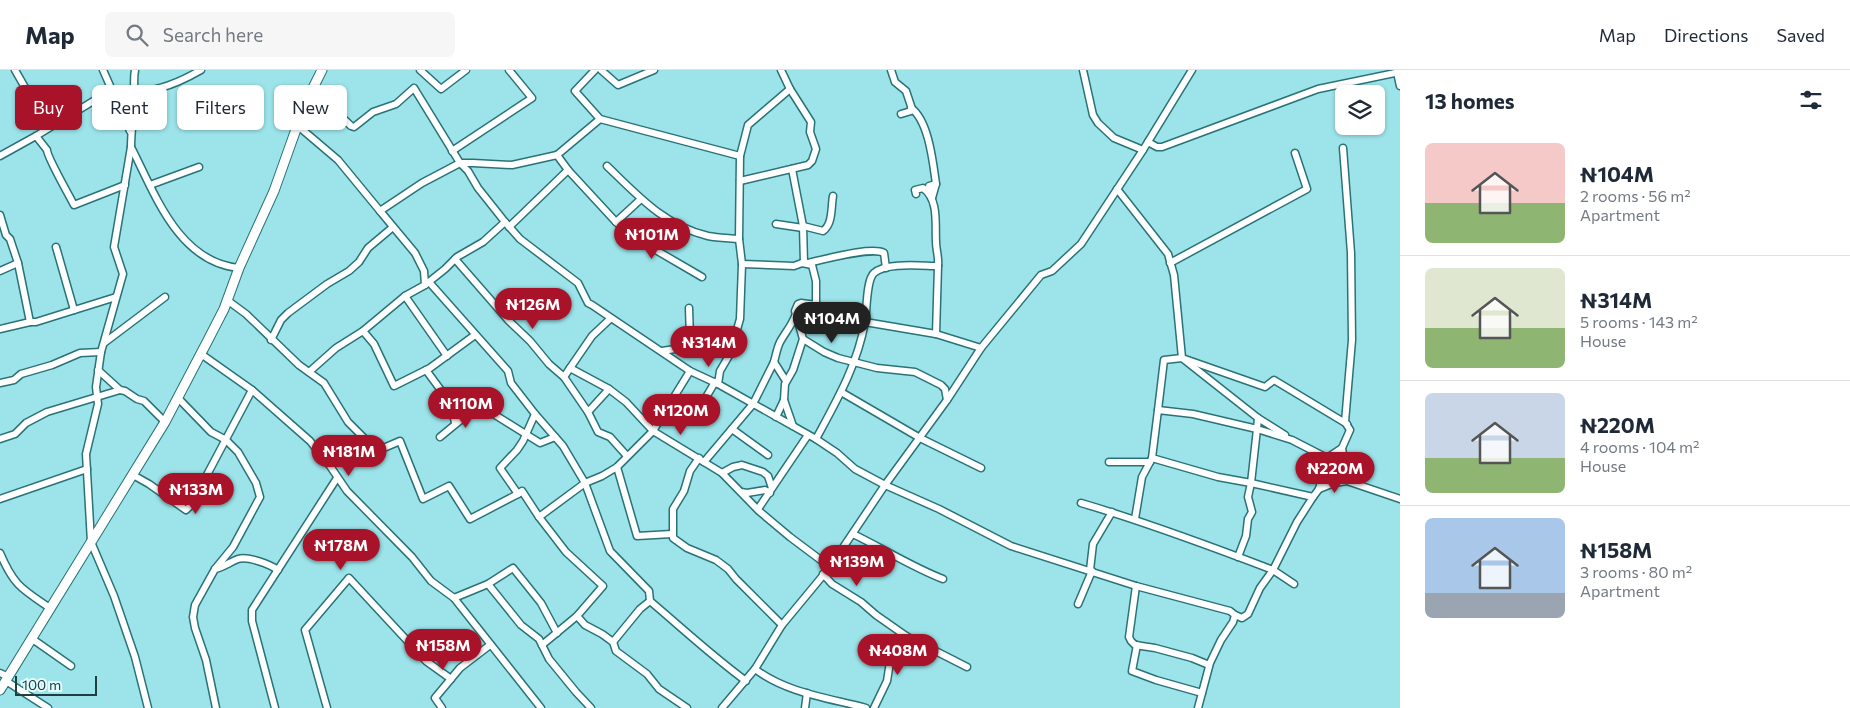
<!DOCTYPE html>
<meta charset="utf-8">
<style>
body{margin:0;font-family:Commissioner,sans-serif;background:#f6f6f7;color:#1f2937;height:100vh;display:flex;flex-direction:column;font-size:19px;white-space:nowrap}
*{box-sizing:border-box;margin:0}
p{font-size:16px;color:#747a83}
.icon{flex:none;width:28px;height:28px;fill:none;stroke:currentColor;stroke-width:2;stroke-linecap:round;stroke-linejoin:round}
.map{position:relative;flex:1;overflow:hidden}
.panel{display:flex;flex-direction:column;background:#fff;width:450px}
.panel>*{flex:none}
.top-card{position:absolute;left:15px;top:15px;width:475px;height:45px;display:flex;gap:10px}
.tools{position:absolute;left:1335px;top:15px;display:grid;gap:10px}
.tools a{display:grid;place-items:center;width:50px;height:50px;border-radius:8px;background:#fff;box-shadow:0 1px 4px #0004;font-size:25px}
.scale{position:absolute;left:15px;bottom:12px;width:82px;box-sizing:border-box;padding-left:5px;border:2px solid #203d40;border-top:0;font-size:14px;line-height:18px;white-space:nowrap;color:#203d40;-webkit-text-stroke:4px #e1fdff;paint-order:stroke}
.price{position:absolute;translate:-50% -42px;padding:0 11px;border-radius:18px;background:#a91329;color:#fff;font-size:16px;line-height:32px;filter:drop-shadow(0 1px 2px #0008)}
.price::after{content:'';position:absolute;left:50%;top:30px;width:15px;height:11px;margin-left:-8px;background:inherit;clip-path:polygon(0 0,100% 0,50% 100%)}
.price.current{background:#222;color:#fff}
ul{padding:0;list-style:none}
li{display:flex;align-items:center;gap:15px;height:125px;padding:0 25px}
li+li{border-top:1px solid #e0e1e3}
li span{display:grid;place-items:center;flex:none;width:140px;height:100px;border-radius:8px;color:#555}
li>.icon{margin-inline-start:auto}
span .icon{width:60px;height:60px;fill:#fffc;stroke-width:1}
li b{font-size:21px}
h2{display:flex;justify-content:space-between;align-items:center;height:60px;padding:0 25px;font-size:21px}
.chip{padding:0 18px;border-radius:8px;background:#fff;box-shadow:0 1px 4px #0004;font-size:18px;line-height:45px}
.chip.current{background:#a91329;color:#fff}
header{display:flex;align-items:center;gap:30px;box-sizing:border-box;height:70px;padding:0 25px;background:#fff;border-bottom:1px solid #e0e1e3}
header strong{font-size:24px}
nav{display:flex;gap:28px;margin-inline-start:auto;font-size:18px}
.search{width:350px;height:45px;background:#f6f6f7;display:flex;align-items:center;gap:12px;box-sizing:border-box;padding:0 18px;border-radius:8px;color:#747a83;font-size:19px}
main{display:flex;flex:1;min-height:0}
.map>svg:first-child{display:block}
</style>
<header>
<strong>Map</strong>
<div class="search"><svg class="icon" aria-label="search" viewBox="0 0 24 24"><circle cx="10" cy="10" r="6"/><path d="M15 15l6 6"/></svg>Search here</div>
<nav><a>Map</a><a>Directions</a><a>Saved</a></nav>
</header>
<main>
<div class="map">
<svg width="1400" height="638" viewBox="0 0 1400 638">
<rect width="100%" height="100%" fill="#9ce4ea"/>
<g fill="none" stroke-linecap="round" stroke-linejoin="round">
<g stroke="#297378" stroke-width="9">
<g id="minor">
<polyline points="15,0 48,58"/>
<polyline points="103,0 130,61"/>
<path d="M135,0C133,10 135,18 134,28C134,45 131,60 131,77L114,177L123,204L101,282L96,317L98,334L86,384L91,472L114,526L135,587L148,638"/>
<polyline points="420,0 441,19 466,0"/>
<polyline points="595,0 575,21 600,49"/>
<polyline points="601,0 618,15 654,0"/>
<polyline points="891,0 895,12 906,21 912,39"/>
<polyline points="1083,0 1093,45 1098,53 1114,68 1143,80"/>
<polyline points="1397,2 1400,16"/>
<polyline points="313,19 351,56 354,57 373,42 396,34 414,18 460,93 468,101 478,118 505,152 520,169 578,213 588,233 592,235 690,301 718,314 816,369 837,383 855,399 885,415 939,439 1011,476 1136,516 1230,541 1235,545 1233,552 1221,570 1210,593 1198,638"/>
<path d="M134,28C146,18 148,22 160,18C175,14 187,8 201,0"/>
<path d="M901,44L911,41V38C929,51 933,93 936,114"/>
<polyline points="298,56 338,90 380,141 422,113 460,93 473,93 512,95 557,85"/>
<path d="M36,66L47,80C47,87 69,125 74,135L125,115"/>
<polyline points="1148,72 1157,77 1162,77 1318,19 1400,2"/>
<path d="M131,77C155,124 178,192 239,198"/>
<polyline points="452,81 532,28 509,0"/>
<polyline points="0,86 36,66 113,19"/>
<path d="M607,96C638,126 665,156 708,166C718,168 729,168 739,169"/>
<polyline points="792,99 803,156 804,193"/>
<polyline points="740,111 808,95 812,91 816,79 810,62 811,52 790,19"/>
<polyline points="150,115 199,97"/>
<polyline points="1117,119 1168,184 1174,205 1182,288 1265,317 1274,310 1347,354"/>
<polyline points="928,122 929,116 936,114 932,128"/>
<path d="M916,124L915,120L923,118C939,130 935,153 936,172C936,180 939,187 938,196"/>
<polyline points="641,129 616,152 568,100 557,85 600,49 740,86"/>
<polyline points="380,141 415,183 424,201 425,215"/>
<polyline points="0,145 6,165 10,169 18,193 30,252"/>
<polyline points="616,152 642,172 702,207"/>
<polyline points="776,154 803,158"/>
<path d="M803,156L823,161C833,154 831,137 833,126"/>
<polyline points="509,157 568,100"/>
<polyline points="56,177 74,240"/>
<polyline points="455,189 509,251 530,271 549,294 564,307 588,342 609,319"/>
<path d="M807,193C823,190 871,176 884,183L886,198"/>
<polyline points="1170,193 1307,119 1295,83"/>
<polyline points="742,194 794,196 802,193 812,195 816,211 816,235"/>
<polyline points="0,201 18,193"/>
<path d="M429,212L508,301L511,313L535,344L563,376L585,413L610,481L649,521L650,531C682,558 712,586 746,611"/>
<polyline points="405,226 447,286"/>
<polyline points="227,230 246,244 299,295 324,313 348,352 366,370 372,383 400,371 423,429 449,416 470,449 518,424"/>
<polyline points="0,259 30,252 36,252 116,227"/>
<polyline points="363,261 374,274 394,316 430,298 475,265"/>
<polyline points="803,269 824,282 838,288 877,298 915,302 941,315 945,319 947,330"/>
<polyline points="271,270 281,250 288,243 327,214 349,201 359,192 368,178 393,157"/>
<polyline points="104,273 165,227"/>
<polyline points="662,281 675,279 690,269 689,238"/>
<polyline points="201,284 252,320 310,371 330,396 347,421 412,487 431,511 454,528 541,638"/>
<path d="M774,292C776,285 777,278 780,272C786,261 791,257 796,244"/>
<polyline points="570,298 592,266 610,249"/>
<polyline points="98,300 120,320 125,321 137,329 144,331 165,352"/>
<polyline points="426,300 451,334 455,353"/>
<polyline points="309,302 336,278 363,261 405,226 425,215 445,199 457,187 483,172 505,152"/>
<polyline points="564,307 570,298 609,319 626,332 653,361 722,403 759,441 790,467 830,497"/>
<polyline points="0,313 14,310 21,304 52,295 80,283 101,282"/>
<polyline points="718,314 720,301 730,284 740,249 742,194 739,169 740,86 748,55 790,19 781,0"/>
<polyline points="841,322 920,368 981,398"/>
<polyline points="178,328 211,362 226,370 238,382 256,413 260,427 233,477 215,499 195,535 193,547 195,558 206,590 216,638"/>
<polyline points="1158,340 1164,290 1182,288 1258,348 1257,359 1292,370 1327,388"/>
<polyline points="588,342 598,362 610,367 627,386"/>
<polyline points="535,344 523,371 517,380 500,398 518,424 522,421 539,447 566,482 603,516 577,546 542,575"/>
<polyline points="695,346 715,312"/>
<polyline points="776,347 784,330"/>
<polyline points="1258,348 1285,365"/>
<polyline points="793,356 784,330 785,314 793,300 803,269 795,241 798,234 801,233 816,235 865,252 936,264 981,278"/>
<polyline points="732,359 768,385"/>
<polyline points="440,367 479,335 540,373 555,367"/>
<polyline points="0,369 15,364 26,353 47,342 120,320"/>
<path d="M816,369C837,330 857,296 865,252C867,241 866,210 874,203C886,192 922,196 938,196L936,264"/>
<polyline points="1342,378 1347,411 1400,429"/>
<polyline points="699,388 690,401 684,421 673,439 673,468 687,478 716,490 728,499 736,509 782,555"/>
<polyline points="704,392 753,334 774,292 786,311"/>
<polyline points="1109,392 1150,392 1142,407 1135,449"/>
<polyline points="1150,392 1152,388 1218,407 1251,413 1248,427 1252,442 1248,449 1246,466 1238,487"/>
<polyline points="617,397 637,466 672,464"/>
<polyline points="722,403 733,397 742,395 763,402 768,406 772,418"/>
<polyline points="133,405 149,414 186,440 191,435 252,320"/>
<polyline points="1319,419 1334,413 1347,411"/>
<polyline points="741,422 747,423 765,420 770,423"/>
<polyline points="1313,427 1319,419 1327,388 1342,378 1350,360 1345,352 1352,270 1351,183 1343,78"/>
<polyline points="0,429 87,399"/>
<path d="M1081,433C1146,452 1210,476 1273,500L1297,452L1313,427L1251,413L1257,359L1193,344L1158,340L1152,388"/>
<polyline points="758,439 808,365"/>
<polyline points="539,447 585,413 602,406 617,397 653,361 690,301"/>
<path d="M853,464C884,479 912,497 943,509"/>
<path d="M0,483C14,516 22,519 50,538"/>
<path d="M215,499C224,497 230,492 238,489C248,486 269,494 278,500"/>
<polyline points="1090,500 1093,474 1112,442"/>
<polyline points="823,504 832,514 861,532 876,545 906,566 967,597"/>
<polyline points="1136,516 1129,567 1131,571 1135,575 1155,578 1192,588 1209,595"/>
<polyline points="454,528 488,514"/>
<polyline points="1078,534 1092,501"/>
<polyline points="1235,545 1242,548 1248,544 1260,518 1273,500 1294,514"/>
<polyline points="577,546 585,555 602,564 613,572 616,581 647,604 659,619 687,638"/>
<polyline points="557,563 541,533 513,498 488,514 521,555 539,569 549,589 576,622 591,638"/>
<polyline points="31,568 71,596"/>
<polyline points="613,572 640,539 650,531"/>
<polyline points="1137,575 1132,601 1156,610 1202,623"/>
<path d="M755,599C786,623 829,628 866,638"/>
<polyline points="0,603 9,607"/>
<polyline points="6,611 48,638"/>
<polyline points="275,638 252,551 252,540 337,408"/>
<polyline points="327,638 305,560 349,508 426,591 451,609"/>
<polyline points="442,638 435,628 460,598 490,575"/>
<polyline points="722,638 755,599 782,555 830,497 885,415 947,330 981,278 1041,205 1052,201 1081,174 1143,80 1192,0"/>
<polyline points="805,638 807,623"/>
<polyline points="874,638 887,611 890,592 906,566"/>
</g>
</g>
<g stroke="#297378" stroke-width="11">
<polyline id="tertiary" points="0,620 165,352 207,272 224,239 239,198 274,121 305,34 322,0"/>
</g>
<use href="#minor" stroke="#fff" stroke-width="6"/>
<use href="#tertiary" stroke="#fff" stroke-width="9"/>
</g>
</svg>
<div class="tools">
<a><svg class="icon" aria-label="layers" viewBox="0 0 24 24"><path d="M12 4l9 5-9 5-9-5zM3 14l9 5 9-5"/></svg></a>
</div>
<div class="scale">100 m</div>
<b class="price" style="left:652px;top:190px">₦101M</b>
<b class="price" style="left:533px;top:260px">₦126M</b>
<b class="price current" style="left:832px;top:274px">₦104M</b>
<b class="price" style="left:709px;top:298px">₦314M</b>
<b class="price" style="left:466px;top:359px">₦110M</b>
<b class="price" style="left:681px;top:366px">₦120M</b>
<b class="price" style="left:349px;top:407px">₦181M</b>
<b class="price" style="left:1335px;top:424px">₦220M</b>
<b class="price" style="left:196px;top:445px">₦133M</b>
<b class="price" style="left:341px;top:501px">₦178M</b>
<b class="price" style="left:857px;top:517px">₦139M</b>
<b class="price" style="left:443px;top:601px">₦158M</b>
<b class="price" style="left:898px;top:606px">₦408M</b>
<div class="top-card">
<a class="chip current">Buy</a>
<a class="chip">Rent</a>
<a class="chip">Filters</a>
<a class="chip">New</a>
</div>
</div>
<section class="panel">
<h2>13 homes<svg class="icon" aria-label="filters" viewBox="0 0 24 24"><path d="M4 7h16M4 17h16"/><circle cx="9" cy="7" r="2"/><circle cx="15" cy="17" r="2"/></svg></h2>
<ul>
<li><span style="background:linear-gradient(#f6c9c9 60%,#8fb573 0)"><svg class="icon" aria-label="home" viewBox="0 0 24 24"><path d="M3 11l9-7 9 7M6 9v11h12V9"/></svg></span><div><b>₦104M</b><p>2 rooms · 56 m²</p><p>Apartment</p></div></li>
<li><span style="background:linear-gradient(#dfe7d0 60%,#8fb573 0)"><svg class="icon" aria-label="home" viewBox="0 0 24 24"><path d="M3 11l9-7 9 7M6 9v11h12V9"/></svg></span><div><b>₦314M</b><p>5 rooms · 143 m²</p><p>House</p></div></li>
<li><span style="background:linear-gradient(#c9d6e8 65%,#8fb573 0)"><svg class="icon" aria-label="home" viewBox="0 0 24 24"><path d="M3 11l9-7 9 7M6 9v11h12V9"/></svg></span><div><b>₦220M</b><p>4 rooms · 104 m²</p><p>House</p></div></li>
<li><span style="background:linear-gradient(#a9c7e8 75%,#9aa5b1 0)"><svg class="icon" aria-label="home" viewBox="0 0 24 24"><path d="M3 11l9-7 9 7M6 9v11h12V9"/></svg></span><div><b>₦158M</b><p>3 rooms · 80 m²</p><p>Apartment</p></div></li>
</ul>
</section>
</main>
